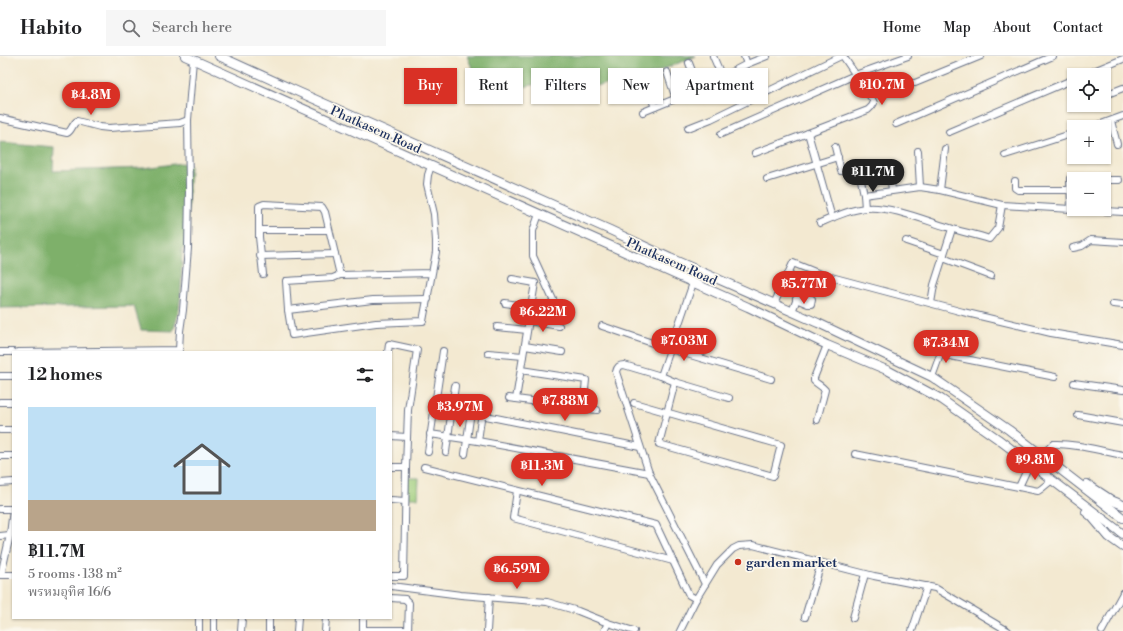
<!DOCTYPE html>
<meta charset="utf-8">
<style>
body{margin:0;font-family:"Libre Bodoni","Noto Serif Thai",serif;background:#f6f6f6;color:#202124;height:100vh;display:flex;flex-direction:column;font-size:15px;white-space:nowrap}
*{box-sizing:border-box;margin:0}
p{font-size:13px;color:#757577}
.icon{flex:none;width:22px;height:22px;fill:none;stroke:currentColor;stroke-width:2;stroke-linecap:round;stroke-linejoin:round}
.map{position:relative;flex:1;overflow:hidden}
.sheet{position:absolute;left:12px;top:295px;width:380px;height:268px;display:flex;flex-direction:column;background:#fff;border-radius:0px;box-shadow:0 1px 3px #0004}
.sheet>*{flex:none}
.top-card{position:absolute;left:404px;top:12px;width:380px;height:36px;display:flex;gap:8px}
.buttons{position:absolute;left:1067px;top:12px;display:grid;gap:8px}
.buttons a{display:grid;place-items:center;width:44px;height:44px;border-radius:0px;background:#fff;box-shadow:0 1px 3px #0004;font-size:20px}
.price{position:absolute;translate:-50% -34px;padding:0 9px;border-radius:14px;background:#d93025;color:#fff;font-size:13px;line-height:26px;filter:drop-shadow(0 1px 2px #0008)}
.price::after{content:'';position:absolute;left:50%;top:24px;width:12px;height:9px;margin-left:-6px;background:inherit;clip-path:polygon(0 0,100% 0,50% 100%)}
.price.selected{background:#222;color:#fff}
ul{padding:0;list-style:none}
li{display:grid;align-content:center;gap:8px;height:212px;padding:0 16px}
li span{display:grid;place-items:center;height:124px;border-radius:0px;color:#555}
li>.icon{margin-inline-start:auto}
span .icon{width:72px;height:72px;fill:#fffc;stroke-width:1}
li b{font-size:17px}
h2{display:flex;justify-content:space-between;align-items:center;height:48px;padding:0 16px;font-size:17px}
.chip{padding:0 14px;border-radius:0px;background:#fff;box-shadow:0 1px 3px #0004;font-size:14px;line-height:36px}
.chip.selected{background:#d93025;color:#fff}
header{display:flex;align-items:center;gap:24px;box-sizing:border-box;height:56px;padding:0 20px;background:#fff;border-bottom:1px solid #e0e0e0}
header strong{font-size:19px}
nav{display:flex;gap:22px;margin-inline-start:auto;font-size:14px}
.search{width:280px;height:36px;background:#f6f6f6;display:flex;align-items:center;gap:10px;box-sizing:border-box;padding:0 14px;border-radius:0px;color:#757577;font-size:15px}
.map>svg:first-child{display:block}
</style>
<header>
<strong>Habito</strong>
<div class="search"><svg class="icon" aria-label="search" viewBox="0 0 24 24"><circle cx="10" cy="10" r="6"/><path d="M15 15l6 6"/></svg>Search here</div>
<nav><a>Home</a><a>Map</a><a>About</a><a>Contact</a></nav>
</header>
<div class="map">
<svg width="1123" height="575" viewBox="0 0 1123 575">
<rect width="100%" height="100%" fill="#fbf7ec"/>
<filter id="ink" filterUnits="userSpaceOnUse"><feTurbulence type="fractalNoise" baseFrequency=".025" numOctaves="2"/><feDisplacementMap in="SourceGraphic" scale="8" xChannelSelector="R" yChannelSelector="G"/><feConvolveMatrix kernelMatrix="1 2 1 2 8 2 1 2 1" color-interpolation-filters="sRGB"/></filter>
<filter id="wash" filterUnits="userSpaceOnUse"><feTurbulence type="fractalNoise" baseFrequency=".012" numOctaves="4" result="noise"/><feDisplacementMap in="SourceGraphic" scale="16" xChannelSelector="R" yChannelSelector="G"/><feGaussianBlur stdDeviation="0.9" result="paint"/><feColorMatrix in="noise" values="0 0 0 0 0 0 0 0 0 0 0 0 0 0 0 0 0 1.4 0 .05"/><feComposite in="paint" operator="in"/></filter>
<g filter="url(#wash)">
<rect width="100%" height="100%" fill="#f3e9d1"/>
<polygon fill="#9ecc7a" stroke="#5c7e6c" points="407,422 419,422 418,442 407,442"/>
<g fill="#7eb06a" stroke="#4c7064">
<polygon points="467,0 696,0 642,22 595,30 560,22 524,31 486,36 472,12"/>
<path d="M0,86L54,91L53,115L144,112L182,107L190,110L186,192H182C181,219 183,250 173,275L141,274L134,250L0,252Z"/>
</g>
</g>
<g filter="url(#ink)">
<g fill="none" stroke-linecap="round" stroke-linejoin="round">
<g stroke="#677086" stroke-width="8">
<g id="minor">
<polyline points="744,0 747,8"/>
<polyline points="689,7 699,33"/>
<polyline points="667,16 676,43"/>
<polyline points="1084,19 1123,3"/>
<polyline points="722,21 747,8 767,0"/>
<polyline points="644,24 655,51"/>
<polyline points="895,33 897,29 905,27 915,27 981,0"/>
<polyline points="1105,39 1123,32"/>
<polyline points="643,56 699,33 722,21 713,0"/>
<path d="M0,62L67,77C72,75 72,68 77,65L100,71L109,72L180,67L188,64"/>
<polyline points="1111,65 1117,88"/>
<polyline points="896,68 1053,0"/>
<polyline points="1093,71 1123,60"/>
<polyline points="688,72 711,63 841,0"/>
<polyline points="949,76 1074,23"/>
<polyline points="808,77 832,162"/>
<polyline points="721,78 855,19 908,0"/>
<polyline points="835,91 841,115"/>
<polyline points="918,95 920,131"/>
<polyline points="755,97 808,77 868,54 872,50 874,47 872,43 843,0"/>
<polyline points="1005,99 1074,77"/>
<polyline points="431,110 428,119 427,128 434,158 436,185 436,196 423,265 376,267 292,279 288,254 286,225 333,222 340,219 432,217"/>
<polyline points="889,111 892,134"/>
<polyline points="767,123 838,101"/>
<polyline points="861,124 864,139 865,152"/>
<polyline points="1104,124 1119,124"/>
<polyline points="1015,125 1015,132 1018,134 1071,134"/>
<polyline points="940,134 945,93"/>
<polyline points="864,139 920,131 940,134 1002,149 1123,156"/>
<polyline points="1071,153 1070,123 1085,123"/>
<polyline points="539,158 533,175 533,200 560,259"/>
<path d="M820,167C834,161 851,153 867,152C890,150 924,164 947,171C961,176 975,178 989,183L998,172L1002,149"/>
<polyline points="260,174 329,174"/>
<polyline points="906,185 944,198"/>
<polyline points="1073,192 1082,190 1091,184 1123,186"/>
<polyline points="260,200 335,198"/>
<polyline points="943,202 991,220"/>
<polyline points="263,218 259,181 259,150 264,148 322,151 325,156 340,219"/>
<polyline points="512,223 535,227 516,343"/>
<polyline points="796,243 808,248 811,248 812,243 804,240"/>
<polyline points="505,247 531,251"/>
<polyline points="931,247 934,229 952,173"/>
<polyline points="774,248 793,207 820,218 963,256 1051,277 1123,289"/>
<polyline points="1113,248 1123,249"/>
<polyline points="288,254 373,244 428,243"/>
<polyline points="792,256 799,237"/>
<polyline points="529,265 559,270"/>
<polyline points="602,270 670,293 771,323"/>
<polyline points="497,271 527,274"/>
<polyline points="525,290 562,296"/>
<polyline points="0,296 13,296"/>
<polyline points="18,296 179,294 180,275 183,254 188,192 189,134 188,64 193,4"/>
<polyline points="388,296 389,288 417,294 408,354 406,411 391,411"/>
<polyline points="488,297 523,300"/>
<polyline points="940,298 1055,321"/>
<polyline points="521,314 586,324 583,352"/>
<polyline points="0,320 13,320"/>
<path d="M661,320L624,309C619,309 617,311 616,316L649,417L705,528"/>
<polyline points="932,321 944,288"/>
<polyline points="675,326 729,342"/>
<polyline points="1074,327 1123,334"/>
<polyline points="509,342 597,354"/>
<polyline points="0,346 13,346"/>
<polyline points="634,347 781,389 773,420 659,388 675,326 661,320 693,227"/>
<polyline points="1078,359 1123,367"/>
<path d="M817,364L825,334C822,330 817,328 814,325V322L827,289"/>
<polyline points="0,374 13,374"/>
<polyline points="430,378 478,385 649,417"/>
<polyline points="391,380 407,381"/>
<polyline points="478,385 481,363 484,360 486,360 640,391"/>
<polyline points="428,396 443,295"/>
<polyline points="446,396 455,330"/>
<polyline points="465,398 472,348"/>
<polyline points="855,398 1038,435 1041,433 1052,424"/>
<path d="M1042,399L1053,388C1076,387 1100,395 1123,399"/>
<polyline points="0,400 13,400"/>
<path d="M424,411C501,431 579,449 656,469L689,539L696,543"/>
<polyline points="0,427 13,426"/>
<polyline points="1019,431 1030,407"/>
<polyline points="517,435 513,462 673,505"/>
<polyline points="391,444 405,445"/>
<polyline points="0,453 13,453"/>
<polyline points="0,480 10,479"/>
<polyline points="0,519 13,519"/>
<polyline points="1,519 10,479 13,453"/>
<polyline points="391,520 404,520 406,411"/>
<polyline points="391,530 461,539 547,546 578,555 608,567 634,575"/>
<polyline points="391,542 405,543 409,547 408,575"/>
<polyline points="805,561 821,507"/>
<polyline points="214,562 214,575"/>
<polyline points="853,562 865,518"/>
<polyline points="363,574 408,574"/>
<polyline points="199,575 199,562"/>
<polyline points="241,575 242,562"/>
<polyline points="269,575 269,562"/>
<polyline points="297,575 298,562"/>
<polyline points="325,575 326,562"/>
<polyline points="363,575 363,562"/>
<polyline points="487,575 489,541"/>
<polyline points="604,575 608,567"/>
<polyline points="680,575 696,543 717,509 733,493 739,490 753,489 874,520 935,532 1008,575"/>
<polyline points="912,575 927,530"/>
<polyline points="1102,575 1123,537"/>
</g>
</g>
<g stroke="#677086" stroke-width="10">
<g id="highway">
<polyline points="185,0 748,251 827,289 889,315 941,343 998,383 1123,478"/>
<polyline points="219,0 294,34 610,174 670,202 818,267 932,321 1009,374 1123,462"/>
<polyline points="1087,428 1113,445 1123,449"/>
<polyline points="1086,456 1092,461 1109,481 1123,491"/>
</g>
</g>
<use href="#minor" stroke="#fff" stroke-width="6"/>
<use href="#highway" stroke="#fff" stroke-width="8"/>
</g>
</g>
<circle fill="#c8321e" stroke="#fbf7ec" stroke-width="1.5" cx="738" cy="506" r="4"/>
<g text-anchor="middle" stroke-width="3.5" stroke-linejoin="round" paint-order="stroke">
<g font-size="13" fill="#1b2f5e" stroke="#fbf7ec">
<text transform="translate(376 73) rotate(24)" y="5">Phatkasem Road</text>
<text transform="translate(672 205) rotate(24)" y="5">Phatkasem Road</text>
</g>
<g font-size="13" font-weight="bold" fill="#1b2f5e" stroke="#fbf7ec" text-anchor="start">
<text x="746" y="511">garden market</text>
</g>
</g>
</svg>
<div class="buttons">
<a><svg class="icon" aria-label="locate" viewBox="0 0 24 24"><circle cx="12" cy="12" r="6"/><path d="M12 2v4M12 18v4M2 12h4M18 12h4"/></svg></a>
<a>+</a>
<a>−</a>
</div>
<b class="price" style="left:882px;top:50px">฿10.7M</b>
<b class="price" style="left:91px;top:60px">฿4.8M</b>
<b class="price selected" style="left:873px;top:137px">฿11.7M</b>
<b class="price" style="left:804px;top:249px">฿5.77M</b>
<b class="price" style="left:543px;top:277px">฿6.22M</b>
<b class="price" style="left:684px;top:306px">฿7.03M</b>
<b class="price" style="left:946px;top:308px">฿7.34M</b>
<b class="price" style="left:565px;top:366px">฿7.88M</b>
<b class="price" style="left:460px;top:372px">฿3.97M</b>
<b class="price" style="left:1035px;top:425px">฿9.8M</b>
<b class="price" style="left:542px;top:431px">฿11.3M</b>
<b class="price" style="left:517px;top:534px">฿6.59M</b>
<div class="top-card">
<a class="chip selected">Buy</a>
<a class="chip">Rent</a>
<a class="chip">Filters</a>
<a class="chip">New</a>
<a class="chip">Apartment</a>
</div>
<section class="sheet">
<h2>12 homes<svg class="icon" aria-label="filters" viewBox="0 0 24 24"><path d="M4 7h16M4 17h16"/><circle cx="9" cy="7" r="2"/><circle cx="15" cy="17" r="2"/></svg></h2>
<ul>
<li><span style="background:linear-gradient(#bfe0f5 75%,#b9a48a 0)"><svg class="icon" aria-label="home" viewBox="0 0 24 24"><path d="M3 11l9-7 9 7M6 9v11h12V9"/></svg></span><div><b>฿11.7M</b><p>5 rooms · 138 m²</p><p>พรหมอุทิศ 16/6</p></div></li>
</ul>
</section>
</div>
